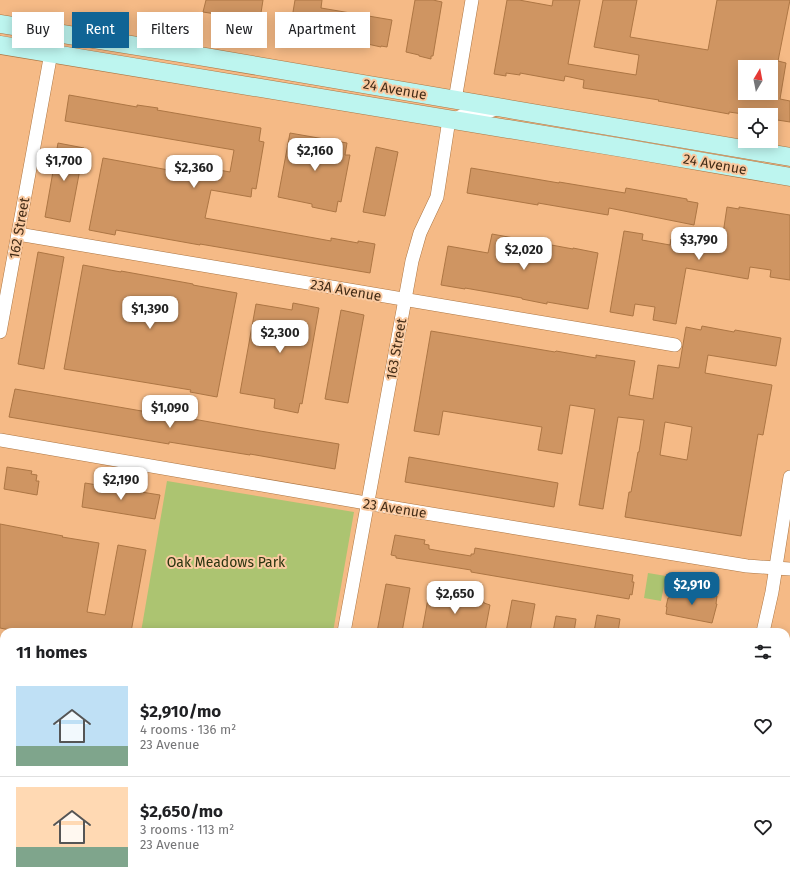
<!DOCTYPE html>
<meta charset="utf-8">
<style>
body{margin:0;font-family:"Fira Sans",sans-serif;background:#f6f6f6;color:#202124;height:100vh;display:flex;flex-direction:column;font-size:15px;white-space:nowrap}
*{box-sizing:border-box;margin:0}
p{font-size:13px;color:#757577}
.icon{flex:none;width:22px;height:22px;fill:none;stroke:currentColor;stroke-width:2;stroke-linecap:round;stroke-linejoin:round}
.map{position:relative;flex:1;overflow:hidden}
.drawer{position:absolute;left:0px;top:628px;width:790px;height:256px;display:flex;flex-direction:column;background:#fff;border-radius:12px 12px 0 0;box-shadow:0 2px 10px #0003}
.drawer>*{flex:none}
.hud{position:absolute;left:12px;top:12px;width:400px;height:36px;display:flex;gap:8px}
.needle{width:26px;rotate:10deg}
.fabs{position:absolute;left:738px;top:60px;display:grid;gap:8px}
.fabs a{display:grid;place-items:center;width:40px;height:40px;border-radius:0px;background:#fff;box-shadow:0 2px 10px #0003;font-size:20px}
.price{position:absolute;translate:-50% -34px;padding:0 9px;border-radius:8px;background:#fff;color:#222;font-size:13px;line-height:26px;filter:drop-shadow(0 1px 2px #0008)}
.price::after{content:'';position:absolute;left:50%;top:24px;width:12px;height:9px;margin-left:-6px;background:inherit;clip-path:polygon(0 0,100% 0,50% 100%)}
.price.current{background:#106495;color:#fff}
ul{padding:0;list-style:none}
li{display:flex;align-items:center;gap:12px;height:100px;padding:0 16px}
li+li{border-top:1px solid #e0e0e0}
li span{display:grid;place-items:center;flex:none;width:112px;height:80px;border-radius:0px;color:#555}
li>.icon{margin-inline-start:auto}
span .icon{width:48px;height:48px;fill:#fffc;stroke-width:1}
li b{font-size:17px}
h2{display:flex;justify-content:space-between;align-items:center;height:48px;padding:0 16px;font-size:17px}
.tag{padding:0 14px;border-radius:0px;background:#fff;box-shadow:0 2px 10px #0003;font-size:14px;line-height:36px}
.tag.current{background:#106495;color:#fff}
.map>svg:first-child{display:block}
</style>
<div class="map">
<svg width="790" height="884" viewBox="0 0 790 884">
<rect width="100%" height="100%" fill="#f5ba86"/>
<g fill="#acc471">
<polygon points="167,481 354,512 333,632 141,632"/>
<polygon points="648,573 666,576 661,601 644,598"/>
<polygon points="0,836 4,837 4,880 250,880 249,884 0,884"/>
<polygon points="698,880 748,880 748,884 697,884"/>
</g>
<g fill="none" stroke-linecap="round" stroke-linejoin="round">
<polyline stroke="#3c8bc1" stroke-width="4" points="728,884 729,880"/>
</g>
<g fill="#cf9562" stroke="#ad7644" fill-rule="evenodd">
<polygon points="206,0 263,0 260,19 241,16 241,18 203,12"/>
<polygon points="295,0 322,0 321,8 392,20 387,47 381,46 381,47 363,43 363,44 338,40 338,39 315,34 290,30"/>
<polygon points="415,0 433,0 442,2 433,56 431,56 431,59 419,56 419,55 406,52"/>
<path d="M507,0H519L552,6L553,0H580L568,64L636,75L639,55L594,47L603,0H637L630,37L708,50L717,0H790L778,61L786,63L780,99L790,101V122L771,119V115H750L729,112V114L658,101L659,100L583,88L584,80L565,76L564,81L520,73V75L506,73V76L494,74ZM745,67H771V98L745,94Z"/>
<polygon points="69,95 137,107 137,105 158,108 157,110 261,128 259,141 264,142 256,189 252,188 251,197 211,190 205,218 331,241 331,238 358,243 358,241 375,244 370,273 200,244 200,245 116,230 115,235 89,230 103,158 185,173 186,164 230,172 234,150 65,121"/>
<polygon points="290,133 347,143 345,155 350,155 341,202 338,201 336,212 312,207 312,204 278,197"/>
<polygon points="58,143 84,148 70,222 45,217"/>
<polygon points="376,147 398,152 385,216 363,212"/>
<polygon points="471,168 559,183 559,182 625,193 626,188 687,199 687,201 698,203 694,225 609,208 608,215 538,203 538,205 467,193"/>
<polygon points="727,207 739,209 739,207 790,215 790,280 770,277 771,270 750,267 748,279 686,268 676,324 653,320 655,307 635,304 633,316 610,312 624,231 643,234 642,240 670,245 671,239 686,242 686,241 721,247"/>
<polygon points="492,234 573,249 573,248 598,253 588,309 547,302 547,304 522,299 522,298 465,288 465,289 441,285 448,246 488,253"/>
<polygon points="38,252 64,257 44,369 18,364"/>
<polygon points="83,265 121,272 121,271 193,284 193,285 237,293 217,397 190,392 191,390 64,369"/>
<polygon points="293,303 319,308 302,404 300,403 298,413 274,408 275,399 240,393 256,304 292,310"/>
<polygon points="341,310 364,315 348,403 325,399"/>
<path d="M702,326L734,332L735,330L781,338L776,366L708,355L705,373L772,385L763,435L758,434L741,536L625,517L629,492H631L638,452H639L644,420L618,417L603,509L579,505L595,409L570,405L562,454L538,450L542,427L443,411L439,435L414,431L431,331L555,352L556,351L596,358V355L635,361L629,395L653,399L658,365L679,368L686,327L701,330ZM665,422L692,427L687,460L660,455Z"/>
<polygon points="15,389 182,418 182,417 260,431 339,444 335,469 250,454 250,455 169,442 169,444 9,417"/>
<polygon points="409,457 558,483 554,507 477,494 405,482"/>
<polygon points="7,467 32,471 31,474 37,475 36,481 39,481 37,495 4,489"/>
<polygon points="85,483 160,495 155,519 82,507"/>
<polygon points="0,524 63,536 62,537 99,543 87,612 105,615 118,545 146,550 131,632 20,632 0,628"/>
<polygon points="395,535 425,540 424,544 429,545 429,549 440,551 471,556 471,554 474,554 475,548 633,575 632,582 634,582 632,595 630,594 629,599 471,572 471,570 396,558 396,556 391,555"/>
<polygon points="386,584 410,588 402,632 377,632"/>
<polygon points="683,590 717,596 716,604 717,604 712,623 666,614 667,607 666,607 668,598 669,598 670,591 683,594"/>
<polygon points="429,593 436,595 436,593 446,595 445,596 474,601 474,600 484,602 484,603 490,605 485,632 422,632"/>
<polygon points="512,600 535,604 530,632 506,632"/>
<polygon points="597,615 620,619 618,632 594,632"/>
<polygon points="556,616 576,619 574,632 553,632"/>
</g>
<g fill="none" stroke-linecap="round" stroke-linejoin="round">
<g stroke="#ac7542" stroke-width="14">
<g id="street">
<polyline points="455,100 472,0"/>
<polyline points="18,234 675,345"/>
<polyline points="0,332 51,53"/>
<polyline points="0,440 395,508 747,566 790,569"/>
<polyline points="344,632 412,261 420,233 437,197 448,126 453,120 470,112 481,114 499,108"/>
<polyline points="763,632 772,592 790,477"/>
<polyline points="0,819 4,820"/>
<polyline points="364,880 387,884"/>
<polyline points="589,884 591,880"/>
</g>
</g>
<g stroke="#ac7542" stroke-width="19">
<g id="secondary">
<polyline points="0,24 199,56 790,157"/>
<polyline points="0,45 623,148 790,177"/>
</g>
</g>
<use href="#street" stroke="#fff" stroke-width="13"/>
<use href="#secondary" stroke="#bdf5ef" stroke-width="18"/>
</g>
<g text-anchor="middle" stroke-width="4" stroke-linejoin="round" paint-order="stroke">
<g font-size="14" fill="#432c17" stroke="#facaa1">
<text transform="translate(395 89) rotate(10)" y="5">24 Avenue</text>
<text transform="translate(715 164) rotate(10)" y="5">24 Avenue</text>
<text transform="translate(19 228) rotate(-80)" y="5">162 Street</text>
<text transform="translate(346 290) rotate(10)" y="5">23A Avenue</text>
<text transform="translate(396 349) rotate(-80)" y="5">163 Street</text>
<text transform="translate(395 508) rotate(9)" y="5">23 Avenue</text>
</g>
<g font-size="14" fill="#2b3511" stroke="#facaa1">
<text x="226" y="567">Oak Meadows Park</text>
</g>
</g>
</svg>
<div class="fabs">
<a><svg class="needle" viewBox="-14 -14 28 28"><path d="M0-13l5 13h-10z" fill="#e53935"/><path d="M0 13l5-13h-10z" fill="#757577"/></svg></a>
<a><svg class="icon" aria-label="locate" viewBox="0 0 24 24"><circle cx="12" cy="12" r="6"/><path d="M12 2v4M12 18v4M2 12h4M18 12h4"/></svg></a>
</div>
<b class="price" style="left:315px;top:172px">$2,160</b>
<b class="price" style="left:64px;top:182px">$1,700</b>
<b class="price" style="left:194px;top:189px">$2,360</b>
<b class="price" style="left:699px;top:261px">$3,790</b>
<b class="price" style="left:524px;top:271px">$2,020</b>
<b class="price" style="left:150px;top:330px">$1,390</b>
<b class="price" style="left:280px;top:354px">$2,300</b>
<b class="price" style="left:170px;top:429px">$1,090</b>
<b class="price" style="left:121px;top:501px">$2,190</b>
<b class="price current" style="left:692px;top:606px">$2,910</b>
<b class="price" style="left:455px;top:615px">$2,650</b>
<div class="hud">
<a class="tag">Buy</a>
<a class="tag current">Rent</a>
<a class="tag">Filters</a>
<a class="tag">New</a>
<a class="tag">Apartment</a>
</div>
<section class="drawer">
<h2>11 homes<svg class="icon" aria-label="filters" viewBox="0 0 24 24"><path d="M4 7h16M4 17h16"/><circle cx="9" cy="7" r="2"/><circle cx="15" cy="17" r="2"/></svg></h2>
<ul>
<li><span style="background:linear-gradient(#bfe0f5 75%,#7fa58c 0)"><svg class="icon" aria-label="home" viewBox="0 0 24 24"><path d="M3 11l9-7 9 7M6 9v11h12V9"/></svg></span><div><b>$2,910/mo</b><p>4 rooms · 136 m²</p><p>23 Avenue</p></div><svg class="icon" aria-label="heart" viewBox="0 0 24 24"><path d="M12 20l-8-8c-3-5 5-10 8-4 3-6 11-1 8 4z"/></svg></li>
<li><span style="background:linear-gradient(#ffd9b3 75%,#7fa58c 0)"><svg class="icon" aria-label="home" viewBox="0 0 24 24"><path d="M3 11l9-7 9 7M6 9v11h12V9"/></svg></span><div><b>$2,650/mo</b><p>3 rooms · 113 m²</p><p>23 Avenue</p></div><svg class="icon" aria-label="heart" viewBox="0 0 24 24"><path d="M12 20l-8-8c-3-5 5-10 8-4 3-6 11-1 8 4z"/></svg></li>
</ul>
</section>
</div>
